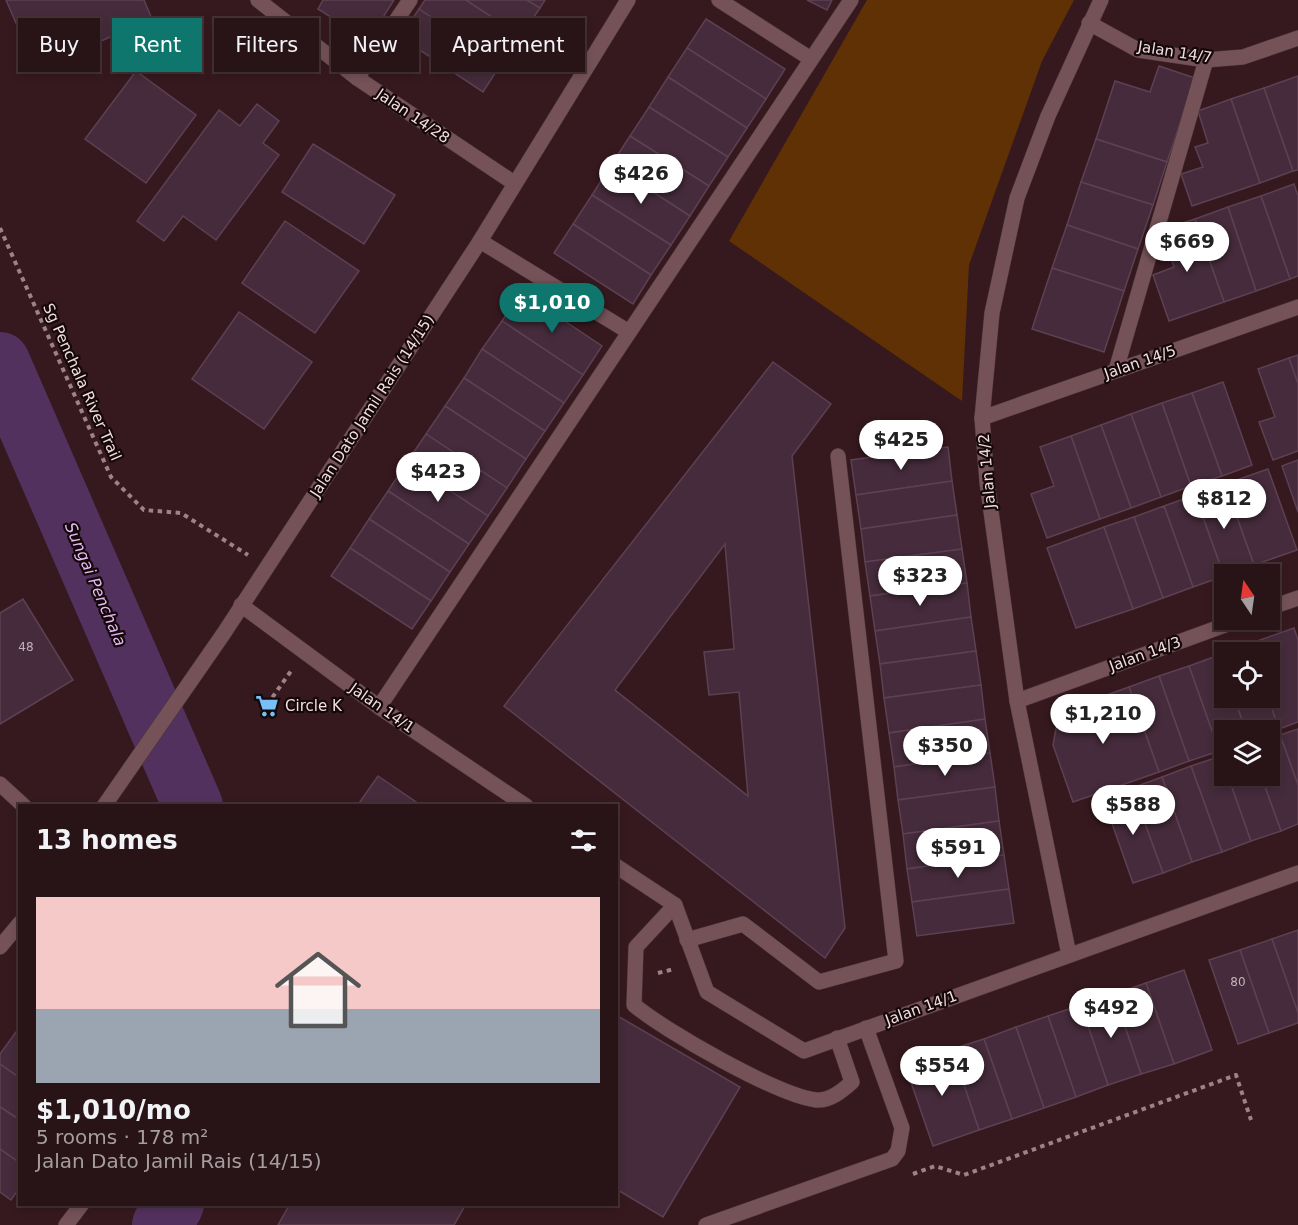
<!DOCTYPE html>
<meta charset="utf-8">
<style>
body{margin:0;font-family:"DejaVu Sans",sans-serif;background:#301c20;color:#f1f3f6;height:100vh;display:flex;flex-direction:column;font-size:22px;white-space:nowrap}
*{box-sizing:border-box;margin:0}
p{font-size:20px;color:#a59ea1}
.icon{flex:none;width:33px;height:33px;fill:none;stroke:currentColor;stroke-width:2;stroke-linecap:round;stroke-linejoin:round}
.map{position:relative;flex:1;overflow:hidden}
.panel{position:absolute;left:18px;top:804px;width:600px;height:402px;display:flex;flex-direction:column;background:#281317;border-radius:0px;box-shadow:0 3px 9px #0003,0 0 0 2px #443236}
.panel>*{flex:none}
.banner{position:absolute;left:18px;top:18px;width:600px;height:54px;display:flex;gap:12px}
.needle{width:39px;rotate:347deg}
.controls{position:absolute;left:1214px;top:564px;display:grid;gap:12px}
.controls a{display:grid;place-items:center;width:66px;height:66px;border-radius:0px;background:#281317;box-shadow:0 3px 9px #0003,0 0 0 2px #443236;font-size:30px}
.price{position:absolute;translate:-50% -51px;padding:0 14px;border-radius:21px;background:#fff;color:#222;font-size:20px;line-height:39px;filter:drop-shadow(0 2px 3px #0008)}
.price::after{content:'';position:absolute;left:50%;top:36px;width:18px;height:14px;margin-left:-9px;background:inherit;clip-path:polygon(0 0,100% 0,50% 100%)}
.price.active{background:#0f766e;color:#fff}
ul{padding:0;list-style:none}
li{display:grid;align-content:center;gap:12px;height:318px;padding:0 18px}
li+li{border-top:2px solid #443236}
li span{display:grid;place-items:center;height:186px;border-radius:0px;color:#555}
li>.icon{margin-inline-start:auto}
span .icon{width:108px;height:108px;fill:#fffc;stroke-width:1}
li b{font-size:26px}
h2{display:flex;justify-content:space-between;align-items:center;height:72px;padding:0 18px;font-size:26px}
.tag{padding:0 21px;border-radius:0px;background:#281317;box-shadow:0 3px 9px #0003,0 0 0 2px #443236;font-size:21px;line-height:54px}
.tag.active{background:#0f766e;color:#fff}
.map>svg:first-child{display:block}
</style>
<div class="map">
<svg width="1298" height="1225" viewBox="0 0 1298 1225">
<rect width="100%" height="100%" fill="#36191f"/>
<polygon fill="#603105" points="867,0 1074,0 1042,61 969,265 962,401 729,241"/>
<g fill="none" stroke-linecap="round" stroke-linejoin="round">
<g stroke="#53315e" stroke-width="60">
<polyline points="0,362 193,806"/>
<polyline points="162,1225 174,1204"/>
</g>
</g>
<g fill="#452b3b" stroke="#5d4152" stroke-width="1.5" fill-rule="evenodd">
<polygon points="6,0 144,0 152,19 36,69"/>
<polygon points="323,0 394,0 368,41 318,9"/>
<polygon points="425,0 466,0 521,36 501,64 419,9"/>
<polygon points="466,0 527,0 540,8 521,36"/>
<polygon points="527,0 545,0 540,8"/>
<polygon points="807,0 832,0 827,10"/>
<polygon points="419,9 501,64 483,92 400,37"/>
<polygon points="706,19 785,69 766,99 687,48"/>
<polygon points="687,48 766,99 747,128 668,77"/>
<polygon points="1159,66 1195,78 1167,162 1096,139 1115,81 1150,92"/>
<polygon points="136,71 196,115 146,183 85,139"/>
<polygon points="1298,76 1298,170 1293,171 1264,88"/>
<polygon points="668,77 747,128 728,157 649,107"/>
<polygon points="1264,88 1293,171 1260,183 1231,99"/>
<polygon points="1231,99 1260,183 1192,206 1181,174 1203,167 1195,147 1208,143 1198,111"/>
<polygon points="257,104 279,121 263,143 279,155 216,240 183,216 164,241 137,221 219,110 240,126"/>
<polygon points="649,107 728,157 709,186 630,136"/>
<polygon points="630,136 709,186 690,216 611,165"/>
<polygon points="1096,139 1167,162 1153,205 1081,182"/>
<polygon points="313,144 395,195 364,244 282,192"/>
<polygon points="611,165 690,216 671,245 592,195"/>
<polygon points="1081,182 1153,205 1138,249 1067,225"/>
<polygon points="1294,184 1298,196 1298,276 1290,279 1261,196"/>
<polygon points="592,195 671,245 651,275 573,224"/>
<polygon points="1261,196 1290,279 1256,291 1228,207"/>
<polygon points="1228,207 1256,291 1224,302 1195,219"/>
<polygon points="1195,219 1224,302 1169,321 1153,275 1174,267 1161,230"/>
<polygon points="285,221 359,271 315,333 242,283"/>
<polygon points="573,224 651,275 633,304 554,253"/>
<polygon points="1067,225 1138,249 1124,291 1052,268"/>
<polygon points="1052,268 1124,291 1104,352 1032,329"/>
<polygon points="521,292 602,346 583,375 502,321"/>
<polygon points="239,312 312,362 264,429 192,379"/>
<polygon points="502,321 583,375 564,403 482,349"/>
<polygon points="482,349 564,403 545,431 464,378"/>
<polygon points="1298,355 1298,384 1289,358"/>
<polygon points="1289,358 1298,384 1298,451 1273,460 1259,422 1275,417 1258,369"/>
<path d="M773,362L831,404L792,456L845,928L825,958L504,706ZM725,544L734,649L704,652L709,695L739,692L748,796L615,690Z"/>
<polygon points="464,378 545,431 526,459 445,406"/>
<polygon points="1223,382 1252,465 1222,476 1192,393"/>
<polygon points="1192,393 1222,476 1191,486 1162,403"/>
<polygon points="1162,403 1191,486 1161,497 1131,414"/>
<polygon points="445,406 526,459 507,488 426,434"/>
<polygon points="1131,414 1161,497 1131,508 1101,425"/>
<polygon points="1101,425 1131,508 1100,519 1071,436"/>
<polygon points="426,434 507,488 488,516 407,462"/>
<polygon points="1071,436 1100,519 1047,538 1031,494 1054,486 1040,447"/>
<polygon points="948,447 952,481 856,495 851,460"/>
<polygon points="1298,460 1298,512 1282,466"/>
<polygon points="407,462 488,516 469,544 388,491"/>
<polygon points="1268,469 1297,550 1254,565 1225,484"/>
<polygon points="952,481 957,515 861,529 856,495"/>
<polygon points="1225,484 1254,565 1224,576 1195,495"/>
<polygon points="388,491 469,544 450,572 369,519"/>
<polygon points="1195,495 1224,576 1193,587 1164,506"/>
<polygon points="1164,506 1193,587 1163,598 1134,517"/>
<polygon points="957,515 962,549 865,562 861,529"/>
<polygon points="1134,517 1163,598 1133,609 1104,527"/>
<polygon points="369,519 450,572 431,601 350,548"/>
<polygon points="1104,527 1133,609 1076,628 1047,548"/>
<polygon points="350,548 431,601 412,629 331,576"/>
<polygon points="962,549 967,583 870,596 865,562"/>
<polygon points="967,583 971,617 875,631 870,596"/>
<polygon points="23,599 73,680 0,724 0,613"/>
<polygon points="971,617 976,651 880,664 875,631"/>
<polygon points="1294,628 1298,640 1298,722 1279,729 1268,698 1269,652 1252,652 1249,644"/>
<polygon points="1249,644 1252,652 1225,652"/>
<polygon points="976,651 981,685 884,698 880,664"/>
<polygon points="1224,653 1224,670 1219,655"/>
<polygon points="1219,655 1224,670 1224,698 1234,698 1246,730 1224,730 1224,749 1219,751 1189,666"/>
<polygon points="1189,666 1219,751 1189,761 1159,676"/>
<polygon points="1159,676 1189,761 1159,772 1129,687"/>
<polygon points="981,685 985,719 889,733 884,698"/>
<polygon points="1129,687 1159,772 1073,802 1053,745 1059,712"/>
<polygon points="1234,698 1268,698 1279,729 1269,732 1246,730"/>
<polygon points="985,719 990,753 894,767 889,733"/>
<polygon points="1298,729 1298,785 1280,735"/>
<polygon points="1280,735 1298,785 1298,824 1281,831 1261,776 1269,776 1269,739"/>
<polygon points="990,753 995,787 898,800 894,767"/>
<polygon points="1221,756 1224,776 1228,776 1251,841 1222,852 1191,766"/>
<polygon points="1191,766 1222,852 1192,862 1162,777"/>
<polygon points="378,776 422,806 357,806"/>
<polygon points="1228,776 1261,776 1281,831 1251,841"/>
<polygon points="1162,777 1192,862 1163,873 1132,788"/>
<polygon points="995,787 999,821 903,834 898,800"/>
<polygon points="1132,788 1163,873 1133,883 1103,798"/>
<polygon points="999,821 1004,855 907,869 903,834"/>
<polygon points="1004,855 1009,889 912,902 907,869"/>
<polygon points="1009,889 1014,923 917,936 912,902"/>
<polygon points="1298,930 1298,1013 1272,939"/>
<polygon points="1272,939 1298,1013 1298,1023 1269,1033 1240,950"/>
<polygon points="1240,950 1269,1033 1238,1044 1209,960"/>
<polygon points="1184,970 1212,1050 1174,1064 1146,983"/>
<polygon points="1146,983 1174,1064 1141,1074 1114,994"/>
<polygon points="1114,994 1141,1074 1108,1085 1081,1005"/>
<polygon points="1081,1005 1108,1085 1076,1097 1048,1016"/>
<polygon points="616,1015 740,1087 663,1217 616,1189"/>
<polygon points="1048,1016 1076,1097 1044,1108 1016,1027"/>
<polygon points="1016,1027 1044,1108 1012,1119 984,1039"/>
<polygon points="16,1032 20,1035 20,1078 0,1064 0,1054"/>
<polygon points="984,1039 1012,1119 979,1130 952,1049"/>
<polygon points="952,1049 979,1130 933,1146 905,1065"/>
<polygon points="0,1064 20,1078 20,1120 0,1107"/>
<polygon points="0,1107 20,1120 20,1163 0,1149"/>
<polygon points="0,1149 20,1163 20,1187 11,1200 0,1192"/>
<polygon points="290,1204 466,1204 454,1225 278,1225"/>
</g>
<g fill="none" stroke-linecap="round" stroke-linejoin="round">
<g stroke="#4b3438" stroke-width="16">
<g id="service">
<polyline points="719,0 811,59"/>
<polyline points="357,78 410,0"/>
<polyline points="480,241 629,332"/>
<polyline points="1116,370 1206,60"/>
<polyline points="379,707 851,0"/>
<path d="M675,905L636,947L634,1005C665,1031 777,1095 816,1100C830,1101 842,1091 852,1082L837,1038"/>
<polyline points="687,940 743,924 819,982 896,961 838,456"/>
<polyline points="706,1225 892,1159 898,1151 902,1128 866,1028"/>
</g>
</g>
<g stroke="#4b3438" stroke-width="16">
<g id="minor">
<polyline points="258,0 357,78 514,183"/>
<polyline points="1089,23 1138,50 1206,60 1243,57 1298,38"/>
<polyline points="982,418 1298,307"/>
<polyline points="241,605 379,707 526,806"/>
<polyline points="1269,608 1298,598"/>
<polyline points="1017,701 1239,620"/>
<polyline points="0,784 24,806"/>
<polyline points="104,806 224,633 480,241 628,0"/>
<polyline points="616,866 675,905 707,992 804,1051 1298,873"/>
<polyline points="0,947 20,923"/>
<polyline points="1069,955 1017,701 987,482 982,418 992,313 1017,198 1048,116 1101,0"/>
<polyline points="66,1225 82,1204"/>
</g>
</g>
<g stroke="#9c8388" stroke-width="4" stroke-dasharray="4.5 4.5" stroke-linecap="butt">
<polyline points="0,228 111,477 144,510 181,513 248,555"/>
<polyline points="262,712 291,671"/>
<polyline points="658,973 674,969"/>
<polyline points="913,1174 935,1166 964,1175 1236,1075 1251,1120"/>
</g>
<use href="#service" stroke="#745258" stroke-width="15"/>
<use href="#minor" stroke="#745258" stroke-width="15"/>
</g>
<defs>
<g id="supermarket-bare" transform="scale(1.8)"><path d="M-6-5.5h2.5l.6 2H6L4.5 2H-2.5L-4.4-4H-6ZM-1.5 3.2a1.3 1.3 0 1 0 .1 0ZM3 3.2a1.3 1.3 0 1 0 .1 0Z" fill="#77bff7" stroke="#15080b" stroke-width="2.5" paint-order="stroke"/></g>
</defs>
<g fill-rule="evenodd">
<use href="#supermarket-bare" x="267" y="706"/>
</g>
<g text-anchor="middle" stroke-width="4.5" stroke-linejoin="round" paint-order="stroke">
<g font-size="12" fill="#c7b0b7">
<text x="26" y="651">48</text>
<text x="1238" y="986">80</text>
</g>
<g font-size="15" fill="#f2dde0" stroke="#15080b">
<text transform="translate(1175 52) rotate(9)" y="5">Jalan 14/7</text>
<text transform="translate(413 116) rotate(34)" y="5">Jalan 14/28</text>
<text transform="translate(1140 362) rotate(-19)" y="5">Jalan 14/5</text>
<text transform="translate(82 382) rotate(66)" y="5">Sg Penchala River Trail</text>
<text transform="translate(372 406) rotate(-57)" y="5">Jalan Dato Jamil Rais (14/15)</text>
<text transform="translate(987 471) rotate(-95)" y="5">Jalan 14/2</text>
<text transform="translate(1145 654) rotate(-20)" y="5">Jalan 14/3</text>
<text transform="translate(382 708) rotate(35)" y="5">Jalan 14/1</text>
<text transform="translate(921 1008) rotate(-20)" y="5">Jalan 14/1</text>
</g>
<g font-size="15" fill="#f2dde0" stroke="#15080b" text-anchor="start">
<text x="285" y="711">Circle K</text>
</g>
<g font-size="16" font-style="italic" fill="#e6bbf5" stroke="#15080b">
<text transform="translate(96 584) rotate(67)" y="6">Sungai Penchala</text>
</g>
</g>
</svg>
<div class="controls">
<a><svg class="needle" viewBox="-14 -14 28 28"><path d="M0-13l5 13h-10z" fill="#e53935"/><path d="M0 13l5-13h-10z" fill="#a59ea1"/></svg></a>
<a><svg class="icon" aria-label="locate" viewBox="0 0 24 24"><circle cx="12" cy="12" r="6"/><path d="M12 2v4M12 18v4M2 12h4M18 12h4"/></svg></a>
<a><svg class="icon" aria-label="layers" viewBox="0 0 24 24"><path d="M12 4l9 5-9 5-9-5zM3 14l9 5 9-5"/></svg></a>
</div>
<b class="price" style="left:641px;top:205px">$426</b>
<b class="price" style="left:1187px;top:273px">$669</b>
<b class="price active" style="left:552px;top:334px">$1,010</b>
<b class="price" style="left:901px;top:471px">$425</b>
<b class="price" style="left:438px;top:503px">$423</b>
<b class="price" style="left:1224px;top:530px">$812</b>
<b class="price" style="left:920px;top:607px">$323</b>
<b class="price" style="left:1103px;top:745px">$1,210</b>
<b class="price" style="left:945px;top:777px">$350</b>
<b class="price" style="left:1133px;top:836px">$588</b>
<b class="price" style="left:958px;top:879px">$591</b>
<b class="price" style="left:1111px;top:1039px">$492</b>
<b class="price" style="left:942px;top:1097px">$554</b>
<div class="banner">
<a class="tag">Buy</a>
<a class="tag active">Rent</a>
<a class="tag">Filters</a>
<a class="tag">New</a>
<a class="tag">Apartment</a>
</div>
<section class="panel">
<h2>13 homes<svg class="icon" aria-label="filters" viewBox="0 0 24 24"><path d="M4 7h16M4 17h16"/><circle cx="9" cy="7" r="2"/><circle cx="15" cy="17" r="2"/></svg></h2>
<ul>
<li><span style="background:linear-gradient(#f6c9c9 60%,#9aa5b1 0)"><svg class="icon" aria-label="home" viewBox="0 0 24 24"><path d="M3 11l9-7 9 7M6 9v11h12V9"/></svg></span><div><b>$1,010/mo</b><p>5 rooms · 178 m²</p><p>Jalan Dato Jamil Rais (14/15)</p></div></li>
</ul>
</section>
</div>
